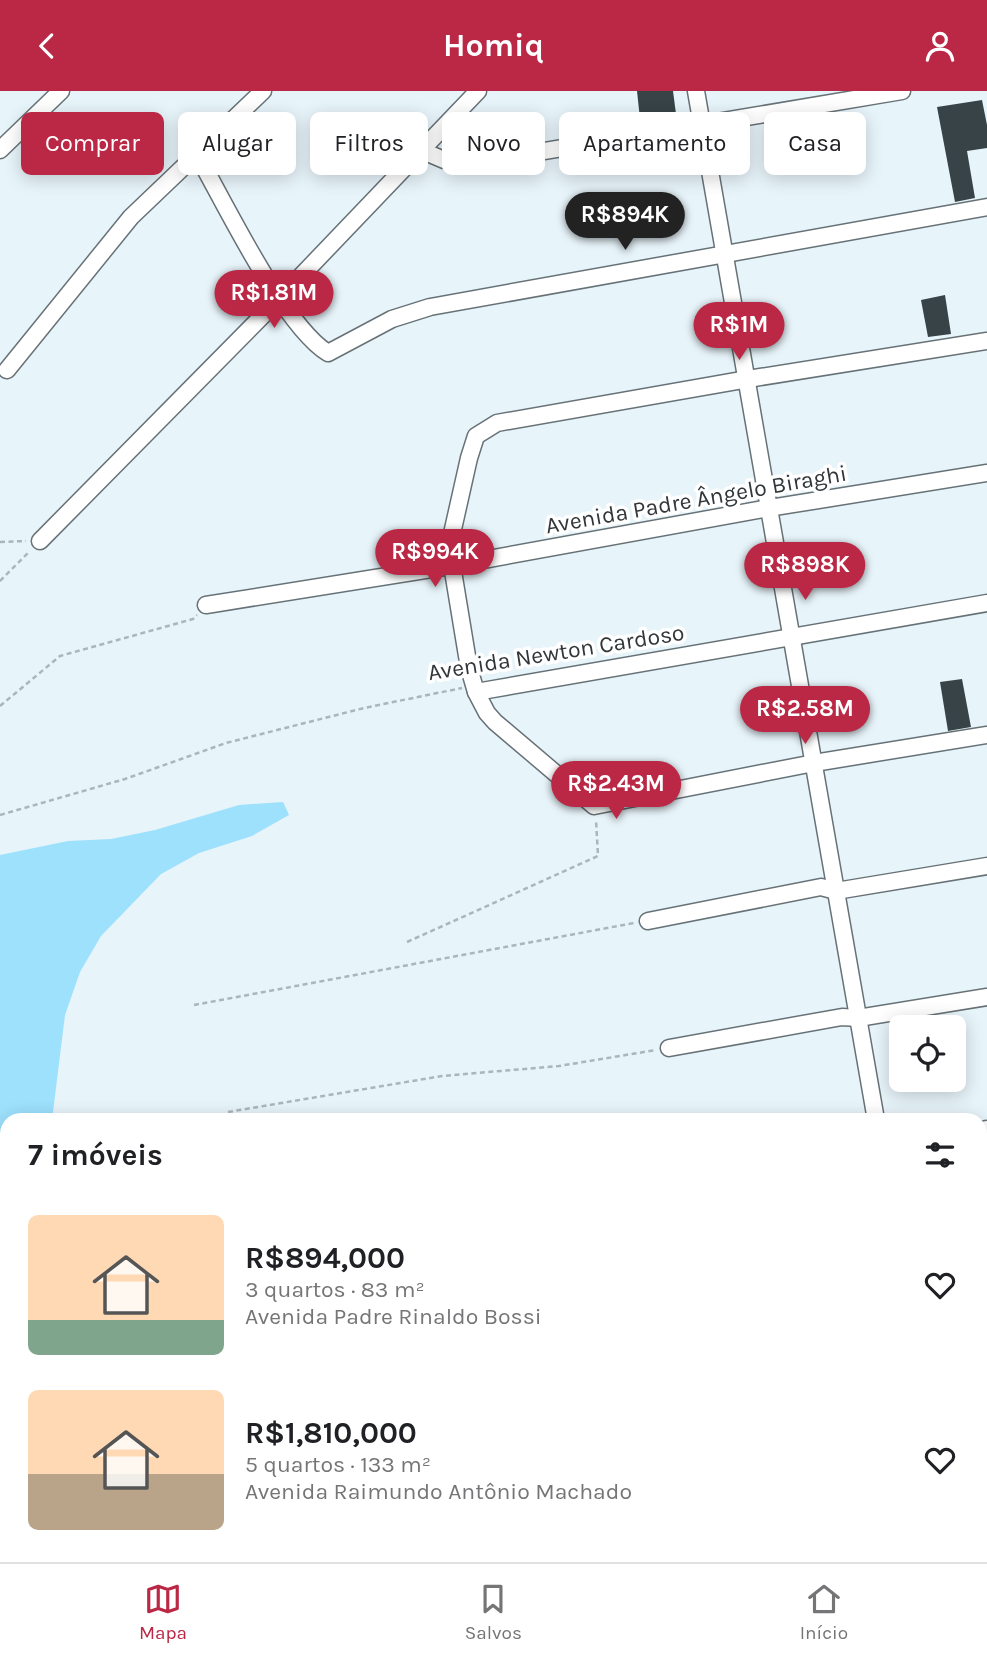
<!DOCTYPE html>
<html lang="pt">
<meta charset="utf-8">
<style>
body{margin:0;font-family:Karla,sans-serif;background:#f2f2f2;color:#202124;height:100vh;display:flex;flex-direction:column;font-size:26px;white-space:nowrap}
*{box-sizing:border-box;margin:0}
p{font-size:23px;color:#757577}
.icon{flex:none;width:38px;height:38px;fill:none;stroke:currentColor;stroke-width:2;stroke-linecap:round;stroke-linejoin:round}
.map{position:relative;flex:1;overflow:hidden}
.panel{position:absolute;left:0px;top:1022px;width:987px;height:450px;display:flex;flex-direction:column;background:#fff;border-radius:21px 21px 0 0;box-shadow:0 4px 18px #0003}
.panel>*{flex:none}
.top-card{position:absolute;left:21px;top:21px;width:945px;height:63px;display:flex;gap:14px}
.buttons{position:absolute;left:889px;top:924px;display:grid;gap:14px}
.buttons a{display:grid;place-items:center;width:77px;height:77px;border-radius:10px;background:#fff;box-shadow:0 4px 18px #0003;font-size:35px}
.price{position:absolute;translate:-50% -60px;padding:0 16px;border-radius:24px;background:#ba2845;color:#fff;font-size:23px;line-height:46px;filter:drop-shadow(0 2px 4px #0008)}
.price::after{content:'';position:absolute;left:50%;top:42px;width:21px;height:16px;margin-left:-10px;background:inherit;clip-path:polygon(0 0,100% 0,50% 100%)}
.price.selected{background:#222;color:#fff}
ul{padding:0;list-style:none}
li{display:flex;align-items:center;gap:21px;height:175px;padding:0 28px}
li span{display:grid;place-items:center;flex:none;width:196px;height:140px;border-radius:10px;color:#555}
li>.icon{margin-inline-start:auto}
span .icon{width:84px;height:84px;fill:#fffc;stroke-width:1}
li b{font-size:30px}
h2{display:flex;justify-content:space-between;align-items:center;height:84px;padding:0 28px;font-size:30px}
.tag{padding:0 24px;border-radius:10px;background:#fff;box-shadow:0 4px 18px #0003;font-size:24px;line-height:63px}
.tag.selected{background:#ba2845;color:#fff}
header{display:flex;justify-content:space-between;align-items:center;height:91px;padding:0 28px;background:#ba2845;color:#fff;font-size:32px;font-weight:700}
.dock{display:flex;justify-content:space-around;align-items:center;height:98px;border-top:2px solid #e0e0e0;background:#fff;font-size:19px;color:#757577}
.dock a{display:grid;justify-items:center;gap:4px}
.dock .selected{color:#ba2845}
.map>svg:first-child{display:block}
</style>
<header><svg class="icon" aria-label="back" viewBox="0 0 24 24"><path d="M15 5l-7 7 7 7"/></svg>Homiq<svg class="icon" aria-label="person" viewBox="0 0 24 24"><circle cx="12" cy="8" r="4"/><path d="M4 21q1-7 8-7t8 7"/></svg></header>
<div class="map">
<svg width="987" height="1471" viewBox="0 0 987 1471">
<rect width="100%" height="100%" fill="#e7f4fa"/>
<polygon fill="#9de1fd" points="283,711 289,724 252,745 199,762 161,783 101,845 80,881 65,924 52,1029 7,1029 7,1325 0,1326 0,764 68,750 111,748 155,739 239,714"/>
<g fill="#384347">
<polygon points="637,0 673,0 676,23 640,28"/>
<polygon points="982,9 987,34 987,57 967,60 975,107 955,111 937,16"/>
<polygon points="945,204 951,243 928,246 921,209"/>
<polygon points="962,588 971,636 948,640 940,591"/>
</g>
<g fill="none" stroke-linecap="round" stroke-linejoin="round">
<g stroke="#677277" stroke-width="19">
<g id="minor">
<polyline points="696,0 876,1029"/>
<polyline points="0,59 61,0"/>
<polyline points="423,60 444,69 467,73 902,0"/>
<path d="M198,65C225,113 284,235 328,262L392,228L430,216L987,116"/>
<polyline points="987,250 748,288 497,332 476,345 469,367 449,456 469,577 476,601 487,622 495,631 594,715 814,672 987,644"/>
<polyline points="7,279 131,126 263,0"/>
<polyline points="40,450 280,207 478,0"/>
<polyline points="206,514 450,475 769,417 987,382"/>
<polyline points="476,601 987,512"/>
<polyline points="648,830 821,796 836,800 987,775"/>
<polyline points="669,957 842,926 858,927 987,906"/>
<polyline points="980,1040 987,1038"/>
<polyline points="980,1171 987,1169"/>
<polyline points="980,1303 987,1302"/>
<polyline points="980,1433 987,1431"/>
<polyline points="770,1465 771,1471"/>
<polyline points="953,1465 954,1471"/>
<polyline points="785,1471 816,1465"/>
</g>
</g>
<g stroke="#abb6ba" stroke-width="2.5" stroke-dasharray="5 3.5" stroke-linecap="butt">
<polyline points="0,451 26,450"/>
<polyline points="0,490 30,460"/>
<polyline points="0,615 60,565 193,528 197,524"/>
<polyline points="0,724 125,688 226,652 364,617 462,597"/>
<polyline points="407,851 598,765 596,729"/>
<polyline points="194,914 634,832"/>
<polyline points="228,1021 442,985 559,975 656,959"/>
<polyline points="11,1465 12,1471"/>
<polyline points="127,1465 127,1471"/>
<polyline points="626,1465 627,1471"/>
<polyline points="287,1471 318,1465"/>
</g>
<use href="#minor" stroke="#fff" stroke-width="16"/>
</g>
<g text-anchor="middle" stroke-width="7" stroke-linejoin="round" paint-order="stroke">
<g font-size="23" fill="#313638" stroke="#fff">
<text transform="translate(696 408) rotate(-10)" y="8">Avenida Padre Ângelo Biraghi</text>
<text transform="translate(556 561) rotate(-9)" y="8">Avenida Newton Cardoso</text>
</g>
</g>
</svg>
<div class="buttons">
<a><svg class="icon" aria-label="locate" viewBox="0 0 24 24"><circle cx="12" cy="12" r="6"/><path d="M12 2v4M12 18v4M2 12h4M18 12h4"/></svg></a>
</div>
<b class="price selected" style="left:625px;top:161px">R$894K</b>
<b class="price" style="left:274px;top:239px">R$1.81M</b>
<b class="price" style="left:739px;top:271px">R$1M</b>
<b class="price" style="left:435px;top:498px">R$994K</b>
<b class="price" style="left:805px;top:511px">R$898K</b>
<b class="price" style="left:805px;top:655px">R$2.58M</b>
<b class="price" style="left:616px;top:730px">R$2.43M</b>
<div class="top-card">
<a class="tag selected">Comprar</a>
<a class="tag">Alugar</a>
<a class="tag">Filtros</a>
<a class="tag">Novo</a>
<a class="tag">Apartamento</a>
<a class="tag">Casa</a>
</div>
<section class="panel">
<h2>7 imóveis<svg class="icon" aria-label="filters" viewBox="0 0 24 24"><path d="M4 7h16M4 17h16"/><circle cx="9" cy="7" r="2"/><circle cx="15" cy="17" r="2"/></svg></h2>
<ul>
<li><span style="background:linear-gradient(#ffd9b3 75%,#7fa58c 0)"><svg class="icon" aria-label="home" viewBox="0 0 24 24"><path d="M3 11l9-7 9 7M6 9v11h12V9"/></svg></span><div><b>R$894,000</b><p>3 quartos · 83 m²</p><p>Avenida Padre Rinaldo Bossi</p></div><svg class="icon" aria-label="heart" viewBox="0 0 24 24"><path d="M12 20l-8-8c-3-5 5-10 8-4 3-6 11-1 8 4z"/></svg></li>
<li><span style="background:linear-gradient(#ffd9b3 60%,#b9a48a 0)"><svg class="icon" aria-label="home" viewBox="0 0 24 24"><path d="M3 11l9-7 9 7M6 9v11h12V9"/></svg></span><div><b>R$1,810,000</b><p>5 quartos · 133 m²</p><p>Avenida Raimundo Antônio Machado</p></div><svg class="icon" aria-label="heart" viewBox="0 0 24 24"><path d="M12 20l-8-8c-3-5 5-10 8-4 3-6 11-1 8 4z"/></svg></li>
</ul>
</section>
</div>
<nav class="dock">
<a class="selected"><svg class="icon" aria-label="map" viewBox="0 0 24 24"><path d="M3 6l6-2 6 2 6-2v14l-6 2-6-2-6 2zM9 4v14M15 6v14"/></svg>Mapa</a>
<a><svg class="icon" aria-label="saved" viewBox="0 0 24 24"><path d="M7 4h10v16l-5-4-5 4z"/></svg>Salvos</a>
<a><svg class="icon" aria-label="home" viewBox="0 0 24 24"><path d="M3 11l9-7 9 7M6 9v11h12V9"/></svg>Início</a>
</nav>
